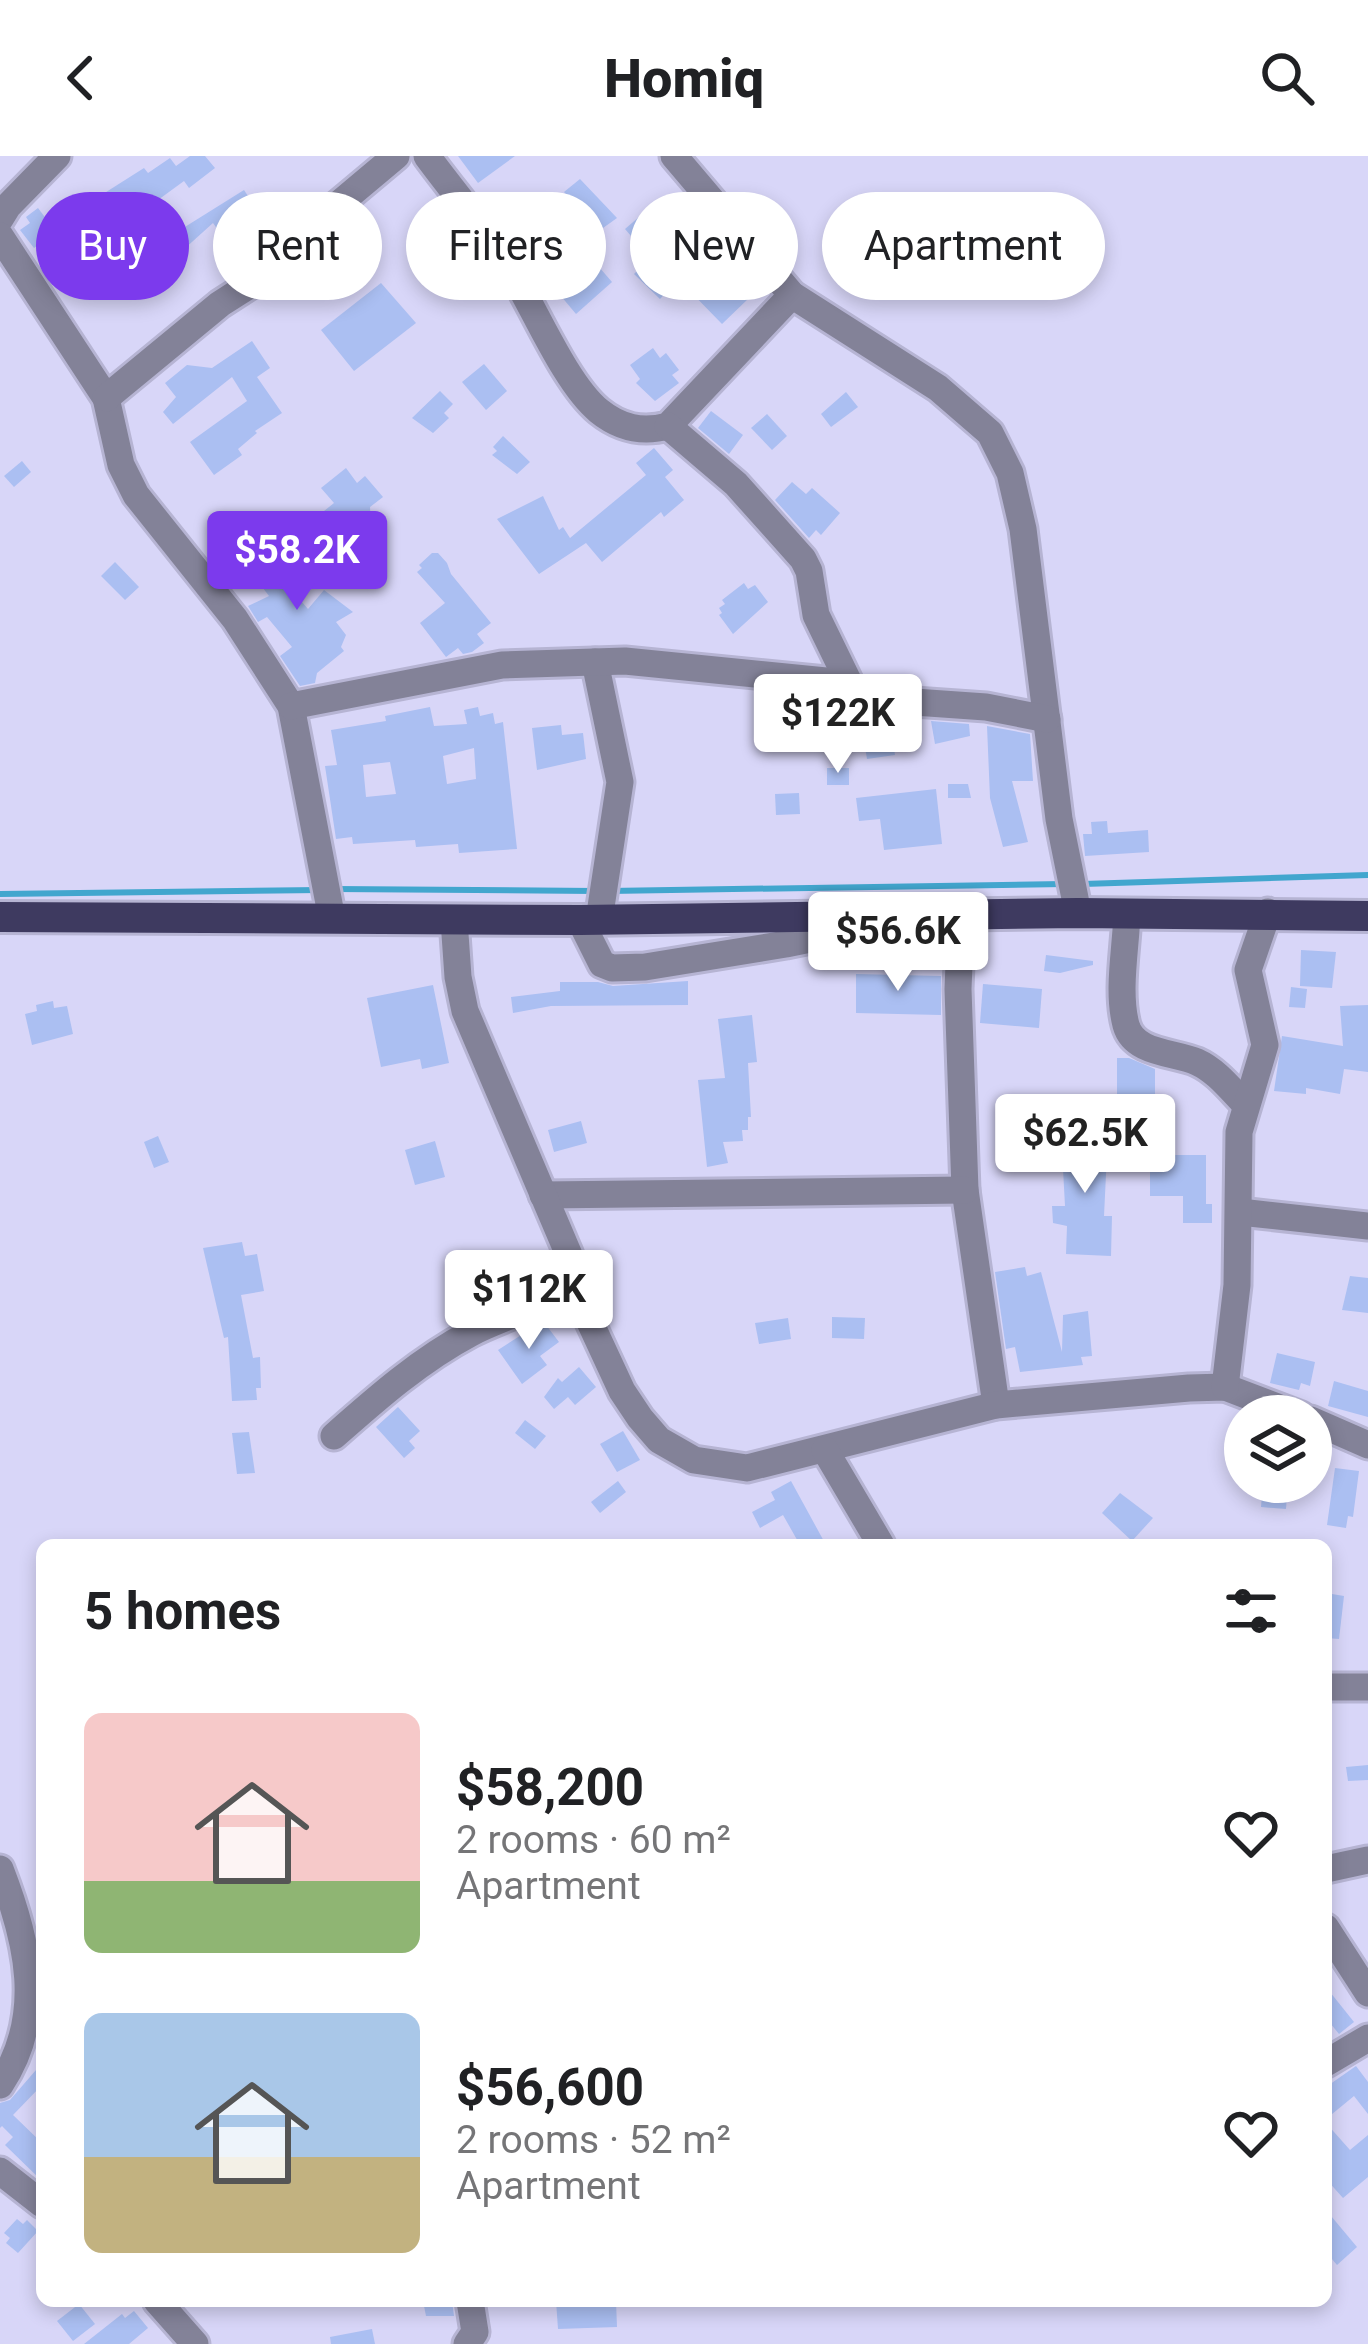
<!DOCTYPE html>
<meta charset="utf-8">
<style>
body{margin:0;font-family:Roboto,sans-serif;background:#f2f2f2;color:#202124;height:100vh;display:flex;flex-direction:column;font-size:45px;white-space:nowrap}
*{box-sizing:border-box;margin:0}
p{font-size:39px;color:#757577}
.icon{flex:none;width:66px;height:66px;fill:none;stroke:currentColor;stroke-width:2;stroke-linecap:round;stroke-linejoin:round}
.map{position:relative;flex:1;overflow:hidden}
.panel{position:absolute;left:36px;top:1383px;width:1296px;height:768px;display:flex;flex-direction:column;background:#fff;border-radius:18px;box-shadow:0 6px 18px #0003}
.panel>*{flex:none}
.guide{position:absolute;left:36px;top:36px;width:1296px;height:108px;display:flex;gap:24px}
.tools{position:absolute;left:1224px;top:1239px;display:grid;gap:24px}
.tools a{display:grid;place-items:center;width:108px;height:108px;border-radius:50%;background:#fff;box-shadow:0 6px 18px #0003;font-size:60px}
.price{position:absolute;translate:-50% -102px;padding:0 27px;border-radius:12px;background:#fff;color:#222;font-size:39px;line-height:78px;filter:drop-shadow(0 3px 6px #0008)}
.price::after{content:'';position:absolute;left:50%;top:72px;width:36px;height:27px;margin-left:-18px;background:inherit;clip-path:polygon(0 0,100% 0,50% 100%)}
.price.selected{background:#7c3aed;color:#fff}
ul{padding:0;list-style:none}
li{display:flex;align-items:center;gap:36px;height:300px;padding:0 48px}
li span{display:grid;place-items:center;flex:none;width:336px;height:240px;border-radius:18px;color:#555}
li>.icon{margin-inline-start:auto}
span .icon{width:144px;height:144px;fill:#fffc;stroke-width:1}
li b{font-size:51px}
h2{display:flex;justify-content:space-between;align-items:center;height:144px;padding:0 48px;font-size:51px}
.tag{padding:0 42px;border-radius:54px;background:#fff;box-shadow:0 6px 18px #0003;font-size:42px;line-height:108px}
.tag.selected{background:#7c3aed;color:#fff}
header{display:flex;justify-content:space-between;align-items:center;height:156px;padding:0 48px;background:#fff;font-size:54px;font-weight:800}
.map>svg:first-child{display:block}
</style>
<header><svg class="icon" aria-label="back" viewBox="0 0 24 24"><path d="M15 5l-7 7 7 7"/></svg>Homiq<svg class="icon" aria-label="search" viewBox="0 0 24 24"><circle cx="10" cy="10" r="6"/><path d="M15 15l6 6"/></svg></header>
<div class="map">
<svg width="1368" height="2188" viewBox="0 0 1368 2188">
<rect width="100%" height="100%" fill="#d8d6f8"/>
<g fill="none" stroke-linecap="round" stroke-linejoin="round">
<g stroke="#42a6ce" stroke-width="6">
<polyline points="1083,728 1368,719"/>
<polyline points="334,733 596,735"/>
<polyline points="609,735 1064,728"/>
<polyline points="0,738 320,734"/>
</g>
</g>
<g fill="#abbff2" fill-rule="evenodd">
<polygon points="190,0 205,0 215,12 189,32 184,25 158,44 180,74 244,34 261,60 225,84 213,67 172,104 180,113 162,130 139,102 163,79 142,48 114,71 99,52 104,48 103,38 144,12 148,17 170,2 176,10"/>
<polygon points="458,0 515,0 478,27"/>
<polygon points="580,23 617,62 603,72 594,61 589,65 564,36"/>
<polygon points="662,41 684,65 657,89 685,116 660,143 634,118 650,102 625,73"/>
<polygon points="38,52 62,84 66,80 77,94 90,84 105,103 68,133 58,121 63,118 57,110 60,108 43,85 34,92 20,74 30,67 26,61"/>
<polygon points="580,89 612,126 576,158 550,127 558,120 552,113"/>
<polygon points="698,117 719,135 730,124 748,143 722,168 684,129"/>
<polygon points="381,127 416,167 354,215 321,174"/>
<polygon points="252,185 270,212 257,221 282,257 255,275 257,277 238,293 242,299 214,319 190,286 247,245 232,221 173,268 163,256 176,241 165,227 187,209 212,212"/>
<polygon points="653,192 660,202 666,197 679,214 672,219 679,227 655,245 636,227 640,223 630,209"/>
<polygon points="484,208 507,235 486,254 462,226"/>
<polygon points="440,235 453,248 444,257 449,262 433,277 412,262"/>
<polygon points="846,236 858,251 831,271 821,258"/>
<polygon points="711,255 743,279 729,298 698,272"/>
<polygon points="767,258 787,280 772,294 751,272"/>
<polygon points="503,280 530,306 517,318 492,299 497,295 493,291"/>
<polygon points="654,292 673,314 665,321 684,344 664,361 661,356 602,406 586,387 539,418 497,363 543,340 559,374 563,371 570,382 646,319 636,307"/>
<polygon points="22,305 31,316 14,331 4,320"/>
<polygon points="346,312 357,327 365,320 383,341 370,351 371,371 379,385 357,397 352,390 326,408 316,393 341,376 324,355 334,347 321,332"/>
<polygon points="792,326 806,338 812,332 840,357 821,379 816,374 809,382 775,344"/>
<polygon points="281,379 289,391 297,386 305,398 278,418 308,453 324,434 353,456 336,466 346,479 341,491 344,495 317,517 315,527 300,530 280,500 292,491 267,461 258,466 248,450 269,440 241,403"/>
<polygon points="432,397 438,397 447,407 451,418 491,467 477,478 484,487 472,496 463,498 458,492 446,501 420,467 445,447 417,416 422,412 419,409"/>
<polygon points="115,406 139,431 125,444 101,420"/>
<polygon points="744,427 748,433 755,429 768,446 733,478 719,459 722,457 719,452 725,448 722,444"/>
<path d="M430,551L434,570L467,568L464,554L478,551L480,560L493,557L495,568L503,566L517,693L459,697L458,688L416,691L415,684L353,688L352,681L336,683L325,610L337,609L331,574L386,565L385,560ZM474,592L476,623L447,628L443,600ZM390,606L396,638L366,641L363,609Z"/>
<polygon points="860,561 889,562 895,599 867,603"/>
<polygon points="931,565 969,568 970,580 935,588"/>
<polygon points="561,569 562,579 583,577 586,603 537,614 532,572"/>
<polygon points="987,570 1030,578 1033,625 1012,625 1028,686 1003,691 990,642"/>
<rect x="827" y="612" width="22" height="17"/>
<polygon points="948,628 968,628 971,642 948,642"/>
<polygon points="936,633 942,688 884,694 880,663 859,665 856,642"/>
<polygon points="799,637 800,658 776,659 775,638"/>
<polygon points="1107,665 1108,677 1148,674 1149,696 1085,700 1083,678 1092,678 1091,666"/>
<polygon points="1301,794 1336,796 1332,832 1300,830"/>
<polygon points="1046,799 1093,805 1093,809 1060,817 1044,815"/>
<polygon points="856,818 941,820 941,859 856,857"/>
<polygon points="688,825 688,849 551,850 513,857 511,841 560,835 560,826 598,826 613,830"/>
<polygon points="983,828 1042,833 1039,872 980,867"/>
<polygon points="433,829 449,907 422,913 420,903 381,911 367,842"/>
<polygon points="1291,831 1307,833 1305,852 1289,851"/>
<polygon points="53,845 54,852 67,850 73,878 32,889 25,858 37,855 36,849"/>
<polygon points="1368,849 1368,916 1344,913 1340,938 1306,932 1306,938 1274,935 1282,880 1343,890 1340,850"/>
<polygon points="752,859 757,906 748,907 751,961 748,961 748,974 742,974 743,985 723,986 728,1007 707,1011 698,924 725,922 718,863"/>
<polygon points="1117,902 1129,902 1155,913 1155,942 1117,942"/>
<polygon points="581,965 587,987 554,996 548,974"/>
<polygon points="1070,975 1108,977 1104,1060 1112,1060 1111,1100 1066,1098 1067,1070 1053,1067 1052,1050 1065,1050 1062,994 1069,994"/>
<polygon points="158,980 169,1006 154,1012 144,986"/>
<polygon points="435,985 445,1021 415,1029 405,994"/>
<polygon points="1150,999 1206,999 1206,1048 1212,1048 1212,1067 1183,1067 1183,1040 1150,1040"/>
<polygon points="242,1086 245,1100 257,1098 264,1135 241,1139 253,1202 260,1201 261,1232 256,1232 257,1244 232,1245 228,1181 224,1182 203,1092"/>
<polygon points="1025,1111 1027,1120 1041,1116 1062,1196 1063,1159 1088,1155 1092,1200 1081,1201 1083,1209 1020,1216 1015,1191 1006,1193 995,1116"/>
<polygon points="1350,1120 1368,1122 1368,1157 1342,1154"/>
<polygon points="490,1128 493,1147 461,1162 448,1163 445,1133"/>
<polygon points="832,1161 865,1162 864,1183 832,1182"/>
<polygon points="788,1162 791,1183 759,1188 755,1167"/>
<polygon points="543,1165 559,1186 540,1200 547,1209 522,1228 498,1194"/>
<polygon points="1277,1197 1315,1206 1310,1230 1301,1227 1299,1234 1270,1227"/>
<polygon points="579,1211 596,1231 575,1249 568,1241 554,1253 544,1241 558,1222 562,1226"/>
<polygon points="1334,1225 1368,1235 1368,1261 1328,1250"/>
<polygon points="398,1251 420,1275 409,1285 415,1292 404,1302 376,1271"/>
<polygon points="525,1264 546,1280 535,1293 515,1277"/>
<polygon points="623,1275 640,1304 617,1316 600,1288"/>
<polygon points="249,1276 255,1317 237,1318 232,1277"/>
<polygon points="1335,1312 1359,1315 1353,1361 1348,1360 1346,1372 1327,1369"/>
<polygon points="618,1325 626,1336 600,1357 591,1346"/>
<polygon points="791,1325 826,1389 800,1389 783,1359 760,1372 752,1356 775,1344 771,1336"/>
<polygon points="1263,1326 1288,1326 1286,1353 1261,1351"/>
<polygon points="1120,1337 1153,1362 1132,1385 1102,1357"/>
<polygon points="1326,1437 1344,1440 1339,1483 1326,1482"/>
<polygon points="1368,1609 1368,1624 1348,1625 1346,1611"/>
<polygon points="1326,1831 1354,1866 1339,1878 1326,1862"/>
<polygon points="1356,1910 1368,1926 1368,1958 1354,1940 1326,1963 1326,1931"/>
<polygon points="36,1914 42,1929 13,1959 42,1987 42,2025 5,1989 13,1981 2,1970 0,1972 0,1947 10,1944"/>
<polygon points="1326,1967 1350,1994 1368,1979 1368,2021 1343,2042 1326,2023"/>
<polygon points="1326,2054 1357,2091 1337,2109 1326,2096"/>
<polygon points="17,2063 23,2068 27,2064 38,2075 18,2097 6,2087 10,2082 4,2077"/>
<polygon points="423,2145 452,2145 454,2160 426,2160"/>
<polygon points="556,2145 616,2145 617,2171 558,2173"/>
<polygon points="79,2148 95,2168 73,2185 57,2165"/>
<polygon points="134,2155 148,2172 129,2188 84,2188 122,2158 125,2162"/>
<polygon points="372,2173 375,2188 331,2188 330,2181"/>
</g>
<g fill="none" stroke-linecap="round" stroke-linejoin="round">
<g stroke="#b6b4d3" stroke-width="33">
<g id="minor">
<path d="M427,0C454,37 486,73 510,113C534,151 565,227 599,255C620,272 642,277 668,270L792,139"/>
<polyline points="674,0 792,139 938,232 990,277 1010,317 1023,373 1059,663 1078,757"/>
<polyline points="0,63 8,50 57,0"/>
<polyline points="0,80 106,242 121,309 136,339 235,463 291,550 332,763"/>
<polyline points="106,242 220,148 304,94 328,57 396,0"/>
<polyline points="668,270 736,328 803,403 809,415 816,459 853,535 871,543 986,551 1047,563"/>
<polyline points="595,506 620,626 599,764"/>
<polyline points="291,550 502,509 625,505 846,527"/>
<path d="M1127,757C1126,792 1117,835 1126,869C1134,898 1174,896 1197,906C1217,915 1231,934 1246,949"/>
<polyline points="961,759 958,833 965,1034 996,1249"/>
<polyline points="580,764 602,808 612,812 645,811 786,788 825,780 866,760"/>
<polyline points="543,1039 965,1034"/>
<polyline points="1240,1056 1368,1070"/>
<polyline points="570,1123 622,1235 640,1262 659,1284 694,1304 747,1312 996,1249 1189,1232 1225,1231 1301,1260"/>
<polyline points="1225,1231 1237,1129 1239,976 1265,889 1248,814 1268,756"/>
<polyline points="1311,1264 1368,1289"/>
<path d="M334,1280C377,1242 420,1204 471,1177C503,1160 546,1151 570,1123L569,1099L465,855L458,821L454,764"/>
<polyline points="825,1294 881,1389"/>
<polyline points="1326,1531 1368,1531"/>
<path d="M0,1713C28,1785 46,1860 0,1929"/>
<polyline points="1326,1713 1368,1704"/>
<polyline points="1326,1772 1368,1837"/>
<polyline points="1326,1907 1368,1882"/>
<polyline points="0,2015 42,2048"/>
<polyline points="157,2145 195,2188"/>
<polyline points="467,2188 475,2176 470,2145"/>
</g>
</g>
<g stroke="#b6b4d3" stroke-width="36">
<polyline id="major" points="0,761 580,764 1078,757 1368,760"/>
</g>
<use href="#minor" stroke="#838298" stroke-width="27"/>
<use href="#major" stroke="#3e3a60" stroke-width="30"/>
</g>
</svg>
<div class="tools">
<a><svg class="icon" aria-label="layers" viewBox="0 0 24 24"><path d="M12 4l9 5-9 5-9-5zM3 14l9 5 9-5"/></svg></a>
</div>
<b class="price selected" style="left:297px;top:457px">$58.2K</b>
<b class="price" style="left:838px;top:620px">$122K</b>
<b class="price" style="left:898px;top:838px">$56.6K</b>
<b class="price" style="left:1085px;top:1040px">$62.5K</b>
<b class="price" style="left:529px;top:1196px">$112K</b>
<div class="guide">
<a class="tag selected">Buy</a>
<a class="tag">Rent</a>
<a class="tag">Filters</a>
<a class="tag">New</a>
<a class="tag">Apartment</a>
</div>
<section class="panel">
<h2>5 homes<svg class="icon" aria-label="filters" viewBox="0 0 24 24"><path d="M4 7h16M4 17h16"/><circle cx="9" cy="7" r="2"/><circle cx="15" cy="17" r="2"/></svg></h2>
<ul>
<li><span style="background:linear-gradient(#f6c9c9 70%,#8fb573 0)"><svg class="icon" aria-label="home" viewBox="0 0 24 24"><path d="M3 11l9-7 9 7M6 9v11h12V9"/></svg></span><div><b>$58,200</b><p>2 rooms · 60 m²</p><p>Apartment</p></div><svg class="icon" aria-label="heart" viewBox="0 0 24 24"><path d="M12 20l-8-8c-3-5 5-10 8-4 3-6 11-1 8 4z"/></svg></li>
<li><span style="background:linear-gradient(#a9c7e8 60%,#c2b280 0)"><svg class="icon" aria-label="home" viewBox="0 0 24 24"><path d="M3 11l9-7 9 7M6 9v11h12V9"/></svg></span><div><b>$56,600</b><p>2 rooms · 52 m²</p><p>Apartment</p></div><svg class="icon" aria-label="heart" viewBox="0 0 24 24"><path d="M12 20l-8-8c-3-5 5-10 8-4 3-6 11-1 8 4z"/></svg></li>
</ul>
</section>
</div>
